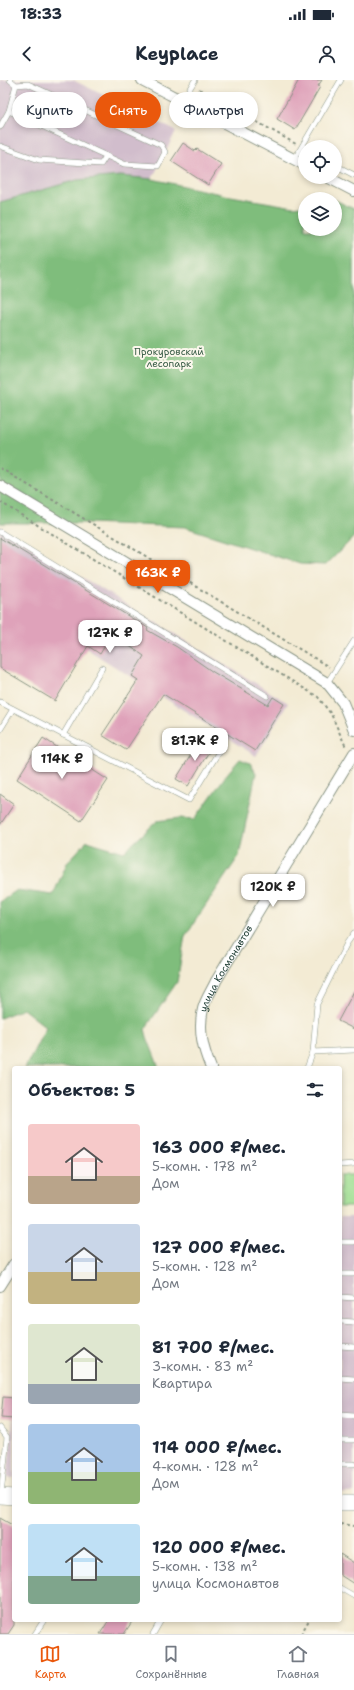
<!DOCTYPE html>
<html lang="ru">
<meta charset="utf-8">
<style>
body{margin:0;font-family:"Shantell Sans",sans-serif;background:#f2f2f3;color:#1f2937;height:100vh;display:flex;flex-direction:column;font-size:15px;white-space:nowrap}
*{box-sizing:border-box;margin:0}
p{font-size:13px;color:#747a83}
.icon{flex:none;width:22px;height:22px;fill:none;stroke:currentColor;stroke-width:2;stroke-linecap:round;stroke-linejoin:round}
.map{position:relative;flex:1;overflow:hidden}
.details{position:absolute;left:12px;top:986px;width:330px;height:556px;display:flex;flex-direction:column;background:#fff;border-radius:4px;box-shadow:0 2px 6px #0003}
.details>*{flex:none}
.top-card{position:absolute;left:12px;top:12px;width:330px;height:36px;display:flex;gap:8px}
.tools{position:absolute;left:298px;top:60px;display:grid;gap:8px}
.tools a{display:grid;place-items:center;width:44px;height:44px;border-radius:50%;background:#fff;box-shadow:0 2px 6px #0003;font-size:20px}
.price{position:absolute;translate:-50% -34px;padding:0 9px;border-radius:8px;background:#fff;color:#222;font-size:13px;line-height:26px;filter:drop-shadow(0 1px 2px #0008)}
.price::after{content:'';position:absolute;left:50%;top:24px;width:12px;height:9px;margin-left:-6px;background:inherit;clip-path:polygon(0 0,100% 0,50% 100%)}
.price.selected{background:#ea580c;color:#fff}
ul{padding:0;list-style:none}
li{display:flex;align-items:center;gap:12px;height:100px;padding:0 16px}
li span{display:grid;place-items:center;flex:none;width:112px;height:80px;border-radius:4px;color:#555}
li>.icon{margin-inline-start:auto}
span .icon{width:48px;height:48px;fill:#fffc;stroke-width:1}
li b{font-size:17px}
h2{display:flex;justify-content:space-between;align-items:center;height:48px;padding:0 16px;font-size:17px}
.pill{padding:0 14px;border-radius:18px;background:#fff;box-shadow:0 2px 6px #0003;font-size:14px;line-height:36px}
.pill.selected{background:#ea580c;color:#fff}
.status{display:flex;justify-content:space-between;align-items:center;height:28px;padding:0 20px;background:#fff;direction:ltr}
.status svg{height:11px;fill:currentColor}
header{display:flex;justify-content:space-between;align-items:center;height:52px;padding:0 16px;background:#fff;font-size:18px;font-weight:700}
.menu{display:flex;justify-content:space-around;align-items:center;height:56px;border-top:1px solid #e0e1e3;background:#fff;font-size:11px;color:#747a83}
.menu a{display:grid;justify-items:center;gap:2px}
.menu .selected{color:#ea580c}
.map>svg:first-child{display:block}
</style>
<div class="status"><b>18:33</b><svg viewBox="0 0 49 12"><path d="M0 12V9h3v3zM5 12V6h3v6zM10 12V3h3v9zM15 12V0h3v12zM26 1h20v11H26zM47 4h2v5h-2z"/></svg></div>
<header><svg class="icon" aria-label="back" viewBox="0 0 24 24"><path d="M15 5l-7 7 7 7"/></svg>Keyplace<svg class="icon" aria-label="person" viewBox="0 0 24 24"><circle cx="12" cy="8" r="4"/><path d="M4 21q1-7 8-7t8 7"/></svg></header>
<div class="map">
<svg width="354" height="1554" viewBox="0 0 354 1554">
<rect width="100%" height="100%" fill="#fbf7ec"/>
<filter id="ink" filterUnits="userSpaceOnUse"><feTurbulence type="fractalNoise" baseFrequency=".025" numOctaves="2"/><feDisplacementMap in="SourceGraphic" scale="8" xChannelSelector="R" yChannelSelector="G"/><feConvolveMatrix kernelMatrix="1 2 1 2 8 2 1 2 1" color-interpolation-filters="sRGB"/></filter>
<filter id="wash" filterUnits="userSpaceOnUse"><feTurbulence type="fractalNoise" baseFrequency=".012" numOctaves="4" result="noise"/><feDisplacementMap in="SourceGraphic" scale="16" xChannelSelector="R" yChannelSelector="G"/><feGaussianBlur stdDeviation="0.9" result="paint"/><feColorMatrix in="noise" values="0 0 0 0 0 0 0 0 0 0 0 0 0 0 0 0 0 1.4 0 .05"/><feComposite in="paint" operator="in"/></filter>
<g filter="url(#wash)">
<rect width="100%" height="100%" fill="#f3ebd4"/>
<g fill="#d1bdcc">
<polygon points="0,0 73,0 176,51 152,99 120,96 0,122"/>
<polygon points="0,447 288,623 256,676 0,514"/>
<rect x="340" y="1137" width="14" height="276"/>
<polygon points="14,1329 14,1398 7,1398"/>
</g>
<rect fill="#9fde92" stroke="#5f8e63" x="340" y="1095" width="14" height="32"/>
<g fill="#7fbd7c" stroke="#4f7d58">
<polygon points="120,96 152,99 225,115 294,127 305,125 305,149 335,149 335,120 354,129 354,457 326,485 300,484 185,447 88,443 0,443 0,122 77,100"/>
<polygon points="240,679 250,683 256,693 239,776 185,856 177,902 145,949 147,957 159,988 25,988 46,947 23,929 0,938 0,822 17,810 53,815 67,783 87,761 124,772 157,741 180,738 195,739 227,694"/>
</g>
<g id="blocks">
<g fill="#dfa2ba">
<polygon points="299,0 322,0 318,6 320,7 295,50 277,39"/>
<polygon points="183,63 195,71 197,69 221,84 208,105 171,81"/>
<polygon points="0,458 148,548 147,550 177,567 213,592 268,625 273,617 284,624 255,671 163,614 126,670 102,655 138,600 132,596 144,576 112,554 100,574 88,566 55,621 0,588"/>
<polygon points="202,657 213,665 188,706 176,699"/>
<polygon points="43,658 108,700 81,741 17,699"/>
<polygon points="0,714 14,724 0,745"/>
<polygon points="354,911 354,949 338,941"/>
<polygon points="3,1317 14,1318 14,1339 1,1338"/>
<polygon points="0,1438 14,1446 14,1545 8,1554 0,1554"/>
<polygon points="340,1474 354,1483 354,1504 340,1495"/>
<polygon points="109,1540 133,1540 124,1554 100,1554"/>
</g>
</g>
</g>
<g filter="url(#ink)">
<use href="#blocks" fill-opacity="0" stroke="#899484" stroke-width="1"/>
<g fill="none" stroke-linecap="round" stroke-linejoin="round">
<g stroke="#899484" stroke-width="6">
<g id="lane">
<polyline points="10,0 16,5 28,4 161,65 165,72 158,86 124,84 9,31 16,5"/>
<polyline points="182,21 195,0"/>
<polyline points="0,47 9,31"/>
<polyline points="0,66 39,80 101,84 106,76"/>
<polyline points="294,80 341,0"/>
<polyline points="335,85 354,95"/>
<polyline points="0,452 267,616"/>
<polyline points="327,603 354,561"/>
<polyline points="0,622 189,720 223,665"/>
<polyline points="0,650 13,629"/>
<polyline points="63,655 102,588"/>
<polyline points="313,972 354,970"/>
<polyline points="307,988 313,972 317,924 347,863 354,853"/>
<polyline points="340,1085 354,1084"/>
<polyline points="340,1162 354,1162"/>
<polyline points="340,1194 354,1194"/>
<polyline points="340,1217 354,1218"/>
<polyline points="340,1241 354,1242"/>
<polyline points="340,1266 354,1267"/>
<polyline points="340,1298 354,1299"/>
<polyline points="340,1335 354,1336"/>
<polyline points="0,1348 7,1357 1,1415"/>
<polyline points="340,1360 354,1360"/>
<polyline points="340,1384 354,1384"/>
<polyline points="340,1508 354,1516"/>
<polyline points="35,1554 44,1540"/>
<polyline points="153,1554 161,1540"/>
</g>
</g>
<g stroke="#899484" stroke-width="12">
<g id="street">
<polyline points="142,0 305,85"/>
<polyline points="327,97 354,111"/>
<polyline points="0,406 327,603 343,623 354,650"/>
<path id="s1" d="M211,988C203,969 198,950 203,929C205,920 212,910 216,901L354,673"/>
<polyline points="0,1206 14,1184"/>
</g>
</g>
<g stroke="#899484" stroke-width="16">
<g id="secondary">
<polyline points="0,1416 14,1417"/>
<polyline points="340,1423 354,1423"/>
</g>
</g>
<g stroke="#899484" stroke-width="2" stroke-dasharray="3 3" stroke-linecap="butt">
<polyline points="199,9 296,64"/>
<polyline points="0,388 329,587"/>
<polyline points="0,422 318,617 331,634 346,667"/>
<polyline points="340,1444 354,1446"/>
<polyline points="301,1554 309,1540"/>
</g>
<use href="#lane" stroke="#fff" stroke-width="5"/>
<use href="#street" stroke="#fff" stroke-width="10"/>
<use href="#secondary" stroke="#fff" stroke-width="15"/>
</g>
</g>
<g text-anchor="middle" stroke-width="4" stroke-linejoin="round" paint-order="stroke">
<g font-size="10" fill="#395d47" stroke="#fbf7ec">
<text x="169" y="275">Прокуровский<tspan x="169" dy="12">лесопарк</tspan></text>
</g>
<g font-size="10" fill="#1f3d34" stroke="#fbf7ec">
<text dy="4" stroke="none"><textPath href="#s1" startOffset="107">улица Космонавтов</textPath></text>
</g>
</g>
</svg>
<div class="tools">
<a><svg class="icon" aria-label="locate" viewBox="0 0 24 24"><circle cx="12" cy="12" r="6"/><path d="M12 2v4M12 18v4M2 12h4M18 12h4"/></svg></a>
<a><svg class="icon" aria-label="layers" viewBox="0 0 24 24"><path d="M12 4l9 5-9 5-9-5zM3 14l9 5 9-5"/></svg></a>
</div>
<b class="price selected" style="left:158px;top:514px">163K ₽</b>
<b class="price" style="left:110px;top:574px">127K ₽</b>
<b class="price" style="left:195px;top:682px">81.7K ₽</b>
<b class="price" style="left:62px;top:700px">114K ₽</b>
<b class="price" style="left:273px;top:828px">120K ₽</b>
<div class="top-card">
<a class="pill">Купить</a>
<a class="pill selected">Снять</a>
<a class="pill">Фильтры</a>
</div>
<section class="details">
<h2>Объектов: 5<svg class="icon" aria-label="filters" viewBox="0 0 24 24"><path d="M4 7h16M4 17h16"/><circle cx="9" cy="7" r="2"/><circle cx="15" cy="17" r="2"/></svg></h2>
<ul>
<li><span style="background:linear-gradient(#f6c9c9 65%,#b9a48a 0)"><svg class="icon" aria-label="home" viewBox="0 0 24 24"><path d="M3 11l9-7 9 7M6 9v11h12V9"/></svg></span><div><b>163 000 ₽/мес.</b><p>5-комн. · 178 m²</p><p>Дом</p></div></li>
<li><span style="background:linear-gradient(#c9d6e8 60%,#c2b280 0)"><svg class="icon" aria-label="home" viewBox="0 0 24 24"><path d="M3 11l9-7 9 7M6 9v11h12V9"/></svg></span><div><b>127 000 ₽/мес.</b><p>5-комн. · 128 m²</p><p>Дом</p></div></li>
<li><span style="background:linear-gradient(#dfe7d0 75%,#9aa5b1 0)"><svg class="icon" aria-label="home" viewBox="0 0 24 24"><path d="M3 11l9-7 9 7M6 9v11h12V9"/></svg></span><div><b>81 700 ₽/мес.</b><p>3-комн. · 83 m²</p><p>Квартира</p></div></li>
<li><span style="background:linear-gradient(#a9c7e8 60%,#8fb573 0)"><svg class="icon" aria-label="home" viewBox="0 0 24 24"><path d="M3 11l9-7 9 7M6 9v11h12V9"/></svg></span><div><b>114 000 ₽/мес.</b><p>4-комн. · 128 m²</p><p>Дом</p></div></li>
<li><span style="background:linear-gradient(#bfe0f5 65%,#7fa58c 0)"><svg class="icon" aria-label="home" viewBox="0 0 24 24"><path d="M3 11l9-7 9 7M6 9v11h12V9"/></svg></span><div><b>120 000 ₽/мес.</b><p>5-комн. · 138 m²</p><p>улица Космонавтов</p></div></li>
</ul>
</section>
</div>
<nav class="menu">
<a class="selected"><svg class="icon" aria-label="map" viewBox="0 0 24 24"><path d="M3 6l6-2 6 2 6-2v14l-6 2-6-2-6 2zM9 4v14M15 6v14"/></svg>Карта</a>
<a><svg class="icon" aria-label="saved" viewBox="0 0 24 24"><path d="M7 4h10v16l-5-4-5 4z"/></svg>Сохранённые</a>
<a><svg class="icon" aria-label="home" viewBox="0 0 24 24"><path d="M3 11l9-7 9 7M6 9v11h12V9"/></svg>Главная</a>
</nav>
